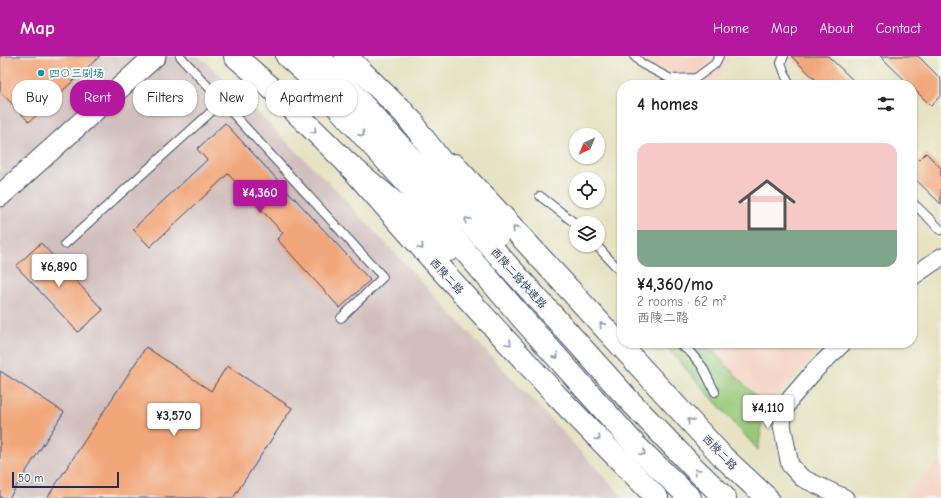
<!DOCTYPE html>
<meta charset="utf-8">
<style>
body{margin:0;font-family:"Comic Neue","LXGW WenKai TC",sans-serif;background:#f6f6f6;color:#222;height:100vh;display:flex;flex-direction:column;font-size:15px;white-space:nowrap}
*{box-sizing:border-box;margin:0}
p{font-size:13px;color:#767676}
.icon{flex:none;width:22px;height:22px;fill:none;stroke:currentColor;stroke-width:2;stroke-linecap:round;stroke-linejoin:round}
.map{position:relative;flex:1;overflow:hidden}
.panel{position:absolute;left:617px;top:24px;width:300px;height:268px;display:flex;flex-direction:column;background:#fff;border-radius:16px;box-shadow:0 1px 3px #0004}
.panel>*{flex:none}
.banner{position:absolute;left:12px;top:24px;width:380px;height:36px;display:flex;gap:8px}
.needle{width:26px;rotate:224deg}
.fabs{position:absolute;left:569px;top:72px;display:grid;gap:8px}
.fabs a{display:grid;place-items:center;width:36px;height:36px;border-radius:50%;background:#fff;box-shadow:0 1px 3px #0004;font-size:20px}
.scale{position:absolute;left:12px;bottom:10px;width:107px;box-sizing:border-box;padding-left:4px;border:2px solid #1b2f5e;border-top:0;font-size:11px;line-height:14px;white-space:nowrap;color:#1b2f5e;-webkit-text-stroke:3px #f6f6f2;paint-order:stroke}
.price{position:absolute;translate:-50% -34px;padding:0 9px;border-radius:4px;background:#fff;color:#222;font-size:13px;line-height:26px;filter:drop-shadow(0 1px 2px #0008)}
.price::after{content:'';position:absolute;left:50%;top:24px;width:12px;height:9px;margin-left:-6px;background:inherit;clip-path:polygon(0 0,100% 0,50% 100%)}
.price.active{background:#b5179e;color:#fff}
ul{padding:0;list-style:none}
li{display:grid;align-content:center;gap:8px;height:212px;padding:0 20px}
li+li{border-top:1px solid #e0e0e0}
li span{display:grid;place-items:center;height:124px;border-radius:12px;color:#555}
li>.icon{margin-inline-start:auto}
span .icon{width:72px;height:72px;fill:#fffc;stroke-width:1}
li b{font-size:17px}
h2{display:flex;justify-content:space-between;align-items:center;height:48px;padding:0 20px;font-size:17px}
.pill{padding:0 14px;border-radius:16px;background:#fff;box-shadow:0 1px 3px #0004;font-size:14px;line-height:36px}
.pill.active{background:#b5179e;color:#fff}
header{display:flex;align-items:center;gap:24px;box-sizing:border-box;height:56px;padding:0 20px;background:#b5179e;color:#fff}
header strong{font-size:19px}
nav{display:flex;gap:22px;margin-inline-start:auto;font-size:14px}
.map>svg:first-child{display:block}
</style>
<header>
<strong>Map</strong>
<nav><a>Home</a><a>Map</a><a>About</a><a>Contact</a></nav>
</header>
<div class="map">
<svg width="941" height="442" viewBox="0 0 941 442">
<rect width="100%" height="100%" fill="#f6f6f2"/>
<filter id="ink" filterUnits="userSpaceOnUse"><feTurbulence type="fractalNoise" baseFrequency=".025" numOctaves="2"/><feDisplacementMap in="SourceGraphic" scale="8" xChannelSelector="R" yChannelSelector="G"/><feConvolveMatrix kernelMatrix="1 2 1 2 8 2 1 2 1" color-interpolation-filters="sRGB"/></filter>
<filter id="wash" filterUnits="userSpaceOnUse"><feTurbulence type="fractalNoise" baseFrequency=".012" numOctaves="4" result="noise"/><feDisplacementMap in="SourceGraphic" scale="16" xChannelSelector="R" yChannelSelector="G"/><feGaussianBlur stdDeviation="0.9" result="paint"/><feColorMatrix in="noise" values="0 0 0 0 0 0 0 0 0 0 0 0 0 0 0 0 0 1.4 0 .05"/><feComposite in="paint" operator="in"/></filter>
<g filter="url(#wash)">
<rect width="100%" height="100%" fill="#e7e2c2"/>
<g fill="#f5d2c2">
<polygon points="622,0 731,0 719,23 709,29 658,29"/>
<polygon points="705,287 827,287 765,350"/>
<polygon points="941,404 941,442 908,442 904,440"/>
</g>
<polygon fill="#d1bfbd" points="0,0 197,0 208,8 333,131 624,442 0,442"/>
<polygon fill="#98c877" stroke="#5a7c6a" points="663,287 705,287 765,350 758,394"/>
<g id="blocks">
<g fill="#f2a77a">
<polygon points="0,0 100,0 29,66 0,35"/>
<polygon points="791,0 828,0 856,27 855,29 821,29"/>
<polygon points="880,0 918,0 941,23 941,39 931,50 912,31 912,29 910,29"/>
<polygon points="225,67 370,224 340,252 277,183 283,177 228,118 150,191 133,173 207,104 197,93"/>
<polygon points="926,97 941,112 941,148 912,120 912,111"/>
<polygon points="41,187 103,254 78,276 16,210"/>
<polygon points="146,291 211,335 227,310 292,352 233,442 47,442"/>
<polygon points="0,315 64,356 9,442 0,442"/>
</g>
</g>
</g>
<g filter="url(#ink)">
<use href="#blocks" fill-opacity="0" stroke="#3a4a6d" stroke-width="1"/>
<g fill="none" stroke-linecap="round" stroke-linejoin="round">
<g stroke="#3a4a6d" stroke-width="10">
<g id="service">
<polyline points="180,0 383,221 341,262"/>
<polyline points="634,0 642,8 671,23 696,22 715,8 719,0"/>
<polyline points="784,0 781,7 788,26 791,29"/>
<polyline points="540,140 576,168"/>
<polyline points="912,146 941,174"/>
<polyline points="65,188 222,46"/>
<polyline points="596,189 622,217"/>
<polyline points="678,287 690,296 702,310 715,336"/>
</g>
</g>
<g stroke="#3a4a6d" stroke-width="19">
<g id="minor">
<polyline points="912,221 941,201"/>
<polyline points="843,287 816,313 791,342 784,355 782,369 790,409 802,422 845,442"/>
</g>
</g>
<g stroke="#3a4a6d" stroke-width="23">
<polyline id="tertiary" points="0,140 155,0"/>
</g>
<g stroke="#3a4a6d" stroke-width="24">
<g id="primary">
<polyline points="235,0 269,30 347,107 437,209 557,340 657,442"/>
<polyline points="346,0 414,67"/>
<polyline points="454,109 502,160 723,401 767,442"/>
</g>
</g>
<g stroke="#3a4a6d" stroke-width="24">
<g id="trunk">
<polyline points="287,0 313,24 412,133 523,263 637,391 690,442"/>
<polyline points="316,0 329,11 628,343 696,414 725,442"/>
<polyline points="401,53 498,179"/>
<polyline points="347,107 427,174 449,194"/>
</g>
</g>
<use href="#service" stroke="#fff" stroke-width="8"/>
<use href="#minor" stroke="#fff" stroke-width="17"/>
<use href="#tertiary" stroke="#fff" stroke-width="21"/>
<use href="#primary" stroke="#fff" stroke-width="22"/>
<use href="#trunk" stroke="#fff" stroke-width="22"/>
</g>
<defs><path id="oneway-chevron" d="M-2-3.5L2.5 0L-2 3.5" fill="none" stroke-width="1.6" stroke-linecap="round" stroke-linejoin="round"/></defs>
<g stroke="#8d97ae">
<use href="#oneway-chevron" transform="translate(314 75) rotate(45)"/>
<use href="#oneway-chevron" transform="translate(362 78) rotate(48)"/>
<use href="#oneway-chevron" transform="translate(467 164) rotate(-132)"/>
<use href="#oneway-chevron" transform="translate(515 173) rotate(-132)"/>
<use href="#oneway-chevron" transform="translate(421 191) rotate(49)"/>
<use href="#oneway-chevron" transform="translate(602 269) rotate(-132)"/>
<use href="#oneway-chevron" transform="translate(509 287) rotate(47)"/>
<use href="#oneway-chevron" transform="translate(556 300) rotate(48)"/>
<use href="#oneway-chevron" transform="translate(690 365) rotate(-132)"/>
<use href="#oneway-chevron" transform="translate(598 382) rotate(46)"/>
<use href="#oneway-chevron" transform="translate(643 397) rotate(44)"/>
<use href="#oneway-chevron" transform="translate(697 415) rotate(-135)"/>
</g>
</g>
<circle fill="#0f9aa8" stroke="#f6f6f2" stroke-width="1.5" cx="41" cy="17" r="4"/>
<g text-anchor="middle" stroke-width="4" stroke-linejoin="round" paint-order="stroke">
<g font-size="11" fill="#0d838f" stroke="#f6f6f2" text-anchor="start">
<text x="49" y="21">四〇三剧场</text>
</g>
<g font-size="11" fill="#1b2f5e" stroke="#f6f6f2">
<text transform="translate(447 220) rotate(48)" y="4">西陵二路</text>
<text transform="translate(519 222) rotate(48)" y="4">西陵二路快速路</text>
<text transform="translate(720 396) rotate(46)" y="4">西陵二路</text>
</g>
</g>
</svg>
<div class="fabs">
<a><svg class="needle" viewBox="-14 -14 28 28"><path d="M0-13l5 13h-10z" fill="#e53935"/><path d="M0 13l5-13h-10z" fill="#767676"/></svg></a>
<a><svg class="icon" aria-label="locate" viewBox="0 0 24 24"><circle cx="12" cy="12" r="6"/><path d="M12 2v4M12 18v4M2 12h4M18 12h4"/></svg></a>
<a><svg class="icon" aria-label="layers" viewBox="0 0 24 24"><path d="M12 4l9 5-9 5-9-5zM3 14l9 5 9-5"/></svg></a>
</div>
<div class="scale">50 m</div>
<b class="price active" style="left:260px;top:158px">¥4,360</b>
<b class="price" style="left:59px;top:232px">¥6,890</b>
<b class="price" style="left:768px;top:373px">¥4,110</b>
<b class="price" style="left:174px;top:381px">¥3,570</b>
<div class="banner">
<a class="pill">Buy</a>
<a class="pill active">Rent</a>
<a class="pill">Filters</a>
<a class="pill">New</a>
<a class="pill">Apartment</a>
</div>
<section class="panel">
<h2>4 homes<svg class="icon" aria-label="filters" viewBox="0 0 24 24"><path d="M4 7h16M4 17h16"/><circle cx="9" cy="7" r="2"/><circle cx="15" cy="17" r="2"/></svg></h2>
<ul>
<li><span style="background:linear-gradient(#f6c9c9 70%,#7fa58c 0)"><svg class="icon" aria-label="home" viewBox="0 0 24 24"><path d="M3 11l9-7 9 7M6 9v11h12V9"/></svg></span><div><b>¥4,360/mo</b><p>2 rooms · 62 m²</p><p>西陵二路</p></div></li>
</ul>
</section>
</div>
